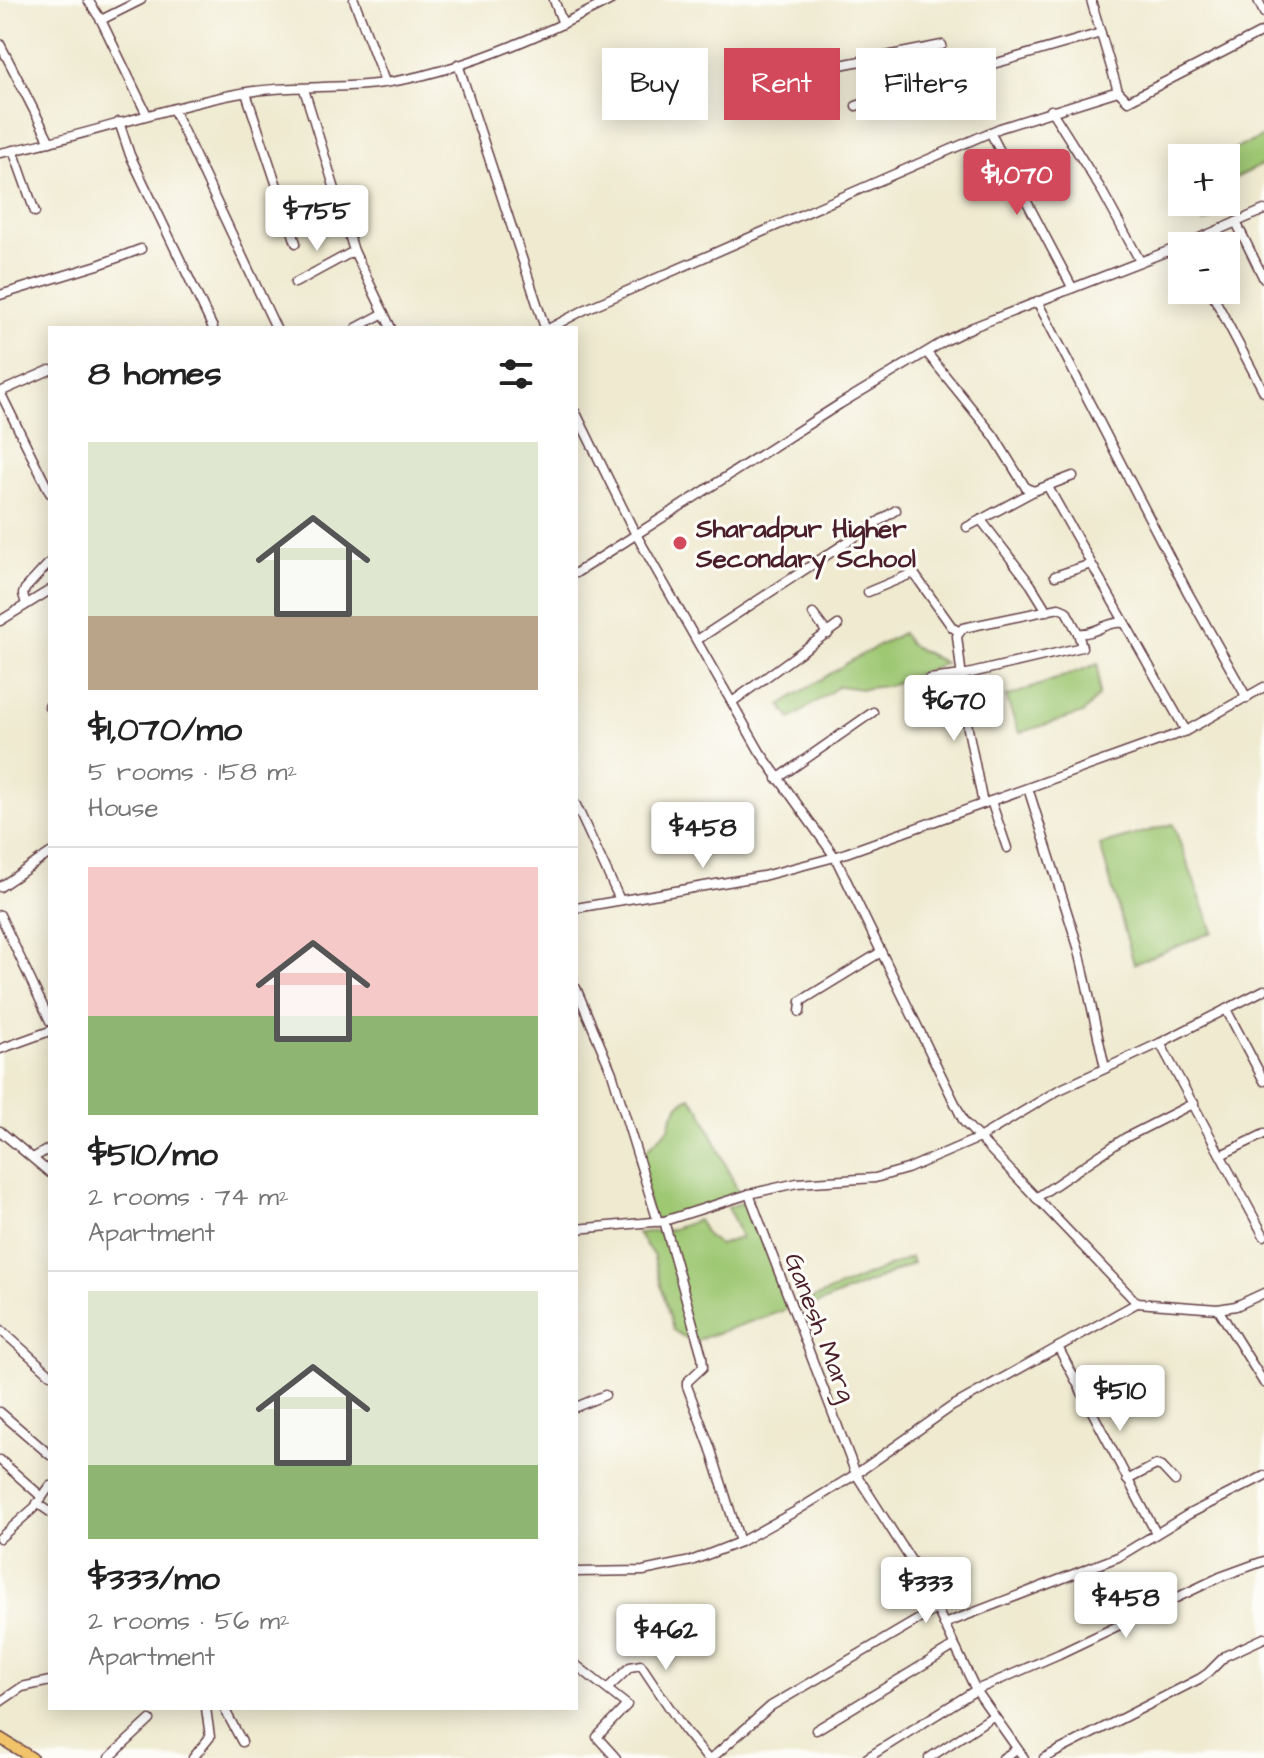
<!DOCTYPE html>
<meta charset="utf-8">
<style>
body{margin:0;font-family:"Architects Daughter",sans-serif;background:#f6f6f6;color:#222;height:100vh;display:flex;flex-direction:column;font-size:30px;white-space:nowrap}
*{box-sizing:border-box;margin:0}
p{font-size:26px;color:#767676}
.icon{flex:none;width:44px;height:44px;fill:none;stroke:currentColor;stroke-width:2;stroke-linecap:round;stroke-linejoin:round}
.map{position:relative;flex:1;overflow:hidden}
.side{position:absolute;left:48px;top:326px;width:530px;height:1384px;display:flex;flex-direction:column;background:#fff;border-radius:0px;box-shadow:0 4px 20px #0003}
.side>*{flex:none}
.top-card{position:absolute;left:602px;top:48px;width:542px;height:72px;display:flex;gap:16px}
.buttons{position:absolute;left:1168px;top:144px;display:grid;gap:16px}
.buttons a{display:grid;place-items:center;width:72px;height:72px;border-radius:0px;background:#fff;box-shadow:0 4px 20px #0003;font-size:40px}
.price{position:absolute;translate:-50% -68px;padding:0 18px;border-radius:8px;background:#fff;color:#222;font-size:26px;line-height:52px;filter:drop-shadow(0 2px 4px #0008)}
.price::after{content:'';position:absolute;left:50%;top:48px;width:24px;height:18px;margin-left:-12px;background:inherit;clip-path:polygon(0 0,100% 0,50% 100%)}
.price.current{background:#d1495b;color:#fff}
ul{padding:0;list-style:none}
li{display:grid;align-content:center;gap:16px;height:424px;padding:0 40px}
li+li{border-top:2px solid #e0e0e0}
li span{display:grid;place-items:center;height:248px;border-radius:0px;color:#555}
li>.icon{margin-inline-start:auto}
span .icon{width:144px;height:144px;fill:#fffc;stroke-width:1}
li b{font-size:34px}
h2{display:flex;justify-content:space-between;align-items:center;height:96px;padding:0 40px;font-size:34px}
.tag{padding:0 28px;border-radius:0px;background:#fff;box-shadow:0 4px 20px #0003;font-size:28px;line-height:72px}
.tag.current{background:#d1495b;color:#fff}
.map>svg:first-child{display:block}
</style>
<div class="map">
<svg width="1264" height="1758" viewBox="0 0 1264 1758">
<rect width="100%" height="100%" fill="#fdfcf7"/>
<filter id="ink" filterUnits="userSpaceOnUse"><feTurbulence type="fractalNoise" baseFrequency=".0125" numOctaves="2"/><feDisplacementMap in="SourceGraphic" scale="16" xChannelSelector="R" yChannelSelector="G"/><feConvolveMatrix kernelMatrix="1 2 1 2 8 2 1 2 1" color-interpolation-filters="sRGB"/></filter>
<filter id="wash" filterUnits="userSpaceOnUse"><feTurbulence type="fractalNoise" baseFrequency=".006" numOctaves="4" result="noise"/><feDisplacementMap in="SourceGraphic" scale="32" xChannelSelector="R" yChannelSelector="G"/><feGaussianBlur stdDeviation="1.8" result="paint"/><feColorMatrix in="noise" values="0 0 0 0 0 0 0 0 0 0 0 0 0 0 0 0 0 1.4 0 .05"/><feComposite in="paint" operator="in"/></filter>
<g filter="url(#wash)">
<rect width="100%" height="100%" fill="#efead0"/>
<g fill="#9fc873" stroke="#74744f" stroke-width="2">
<polygon points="1264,136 1264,164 1226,183 1226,158 1215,158"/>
<polygon points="1190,202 1213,202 1220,215 1204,223"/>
<polygon points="902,633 909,644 945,663 891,685 862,689 839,686 791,719 780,705 852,660"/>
<polygon points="1098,664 1099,695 1083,713 1019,733 1006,697"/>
<polygon points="1173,824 1213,932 1134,964 1100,845"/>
<path d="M690,1097L701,1110L739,1194L653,1223L637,1159L669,1128C671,1115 678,1102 690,1097Z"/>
<polygon points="745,1202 750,1205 788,1309 691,1342 673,1330 653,1255 637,1233 670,1230 698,1220 708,1237 720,1245 741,1237 728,1207"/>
<path d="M911,1257L913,1263C875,1282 836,1296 797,1312L795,1306Z"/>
</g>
</g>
<g filter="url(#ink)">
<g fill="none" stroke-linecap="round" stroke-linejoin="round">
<g stroke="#633d44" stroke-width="11">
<g id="minor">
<polyline points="88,0 101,20"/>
<polyline points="141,0 101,20 147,115"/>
<polyline points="354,0 385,82"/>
<polyline points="554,0 563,24"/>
<polyline points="1091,0 1118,91 1128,101 1264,31"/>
<polyline points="1258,0 1264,13"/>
<polyline points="0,44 50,142"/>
<polyline points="458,64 545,328"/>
<polyline points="983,67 1101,33"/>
<polyline points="825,68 942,45"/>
<polyline points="304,89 354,251 391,328"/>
<polyline points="246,93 296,243"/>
<polyline points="856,106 951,73"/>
<polyline points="173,109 276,328"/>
<polyline points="1051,110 1102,191 1140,261"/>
<polyline points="119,122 130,155 213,328"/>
<polyline points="990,132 1072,287"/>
<polyline points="13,150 35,212"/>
<path d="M0,153C80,138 157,109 236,94C282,85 330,89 376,84C452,75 543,35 611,0"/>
<polyline points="1236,222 1264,279"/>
<polyline points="295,283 354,251"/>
<polyline points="1210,290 1264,392"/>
<polyline points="0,295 98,265 141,249"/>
<polyline points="1037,301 1187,591 1247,698"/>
<polyline points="356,328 384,313"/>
<polyline points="550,328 586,309 1000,128 1118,91"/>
<polyline points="927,353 994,436 1026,488 1034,491 1073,476"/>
<polyline points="0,392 50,493"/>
<polyline points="0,392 50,370"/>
<polyline points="576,413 633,529 760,752 835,857 964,1122 1137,1303 1218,1309 1236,1306 1264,1293"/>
<polyline points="1048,487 1186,731"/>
<polyline points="981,520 1031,585 1047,611"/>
<polyline points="967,527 1034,491"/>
<polyline points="576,573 840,404 943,342 973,327 1186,244 1264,210"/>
<polyline points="1055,576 1091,564"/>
<polyline points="868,592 911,574 915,575 952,627 959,632"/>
<polyline points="26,604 23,594 25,589 50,562"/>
<polyline points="813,614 828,634"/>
<polyline points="0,621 50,590"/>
<polyline points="697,640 896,510"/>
<polyline points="929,679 963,675 1082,647 1078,633"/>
<polyline points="732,702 838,625"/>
<polyline points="49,707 50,705"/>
<polyline points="777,779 873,712"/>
<polyline points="1028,788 1079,950 1105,1068"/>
<polyline points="991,801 1007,848"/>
<path d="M983,804L968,729L957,636L963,628L1059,608L1066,611L1078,633C1096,635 1105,621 1124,623"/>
<polyline points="576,805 620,900"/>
<polyline points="0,887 50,853"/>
<polyline points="576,908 763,876 835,857 1186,731 1264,687"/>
<polyline points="0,915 50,1021"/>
<polyline points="576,988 612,1073 658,1222"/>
<polyline points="1226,1009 1264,1081"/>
<polyline points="800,1012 801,1001 881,952"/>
<polyline points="1160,1043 1264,1236"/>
<polyline points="0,1049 50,1031"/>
<polyline points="0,1131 50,1173"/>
<polyline points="1221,1155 1264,1134"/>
<polyline points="33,1158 50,1148"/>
<polyline points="749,1194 856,1474 921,1576 976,1690 1024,1758"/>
<polyline points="1036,1198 1125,1138 1194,1103"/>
<polyline points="664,1221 702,1356 703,1367 687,1382 687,1386 710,1447 740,1542"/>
<polyline points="576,1229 664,1221 749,1194 797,1183 875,1178 907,1169 979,1138 1057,1091 1160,1043 1264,990"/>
<polyline points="1218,1309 1264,1383"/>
<polyline points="0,1329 50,1374"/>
<polyline points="1058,1347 1156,1533"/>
<polyline points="576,1407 605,1395"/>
<polyline points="0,1412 50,1455"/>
<polyline points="0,1460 42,1497"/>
<polyline points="1127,1480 1156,1465 1162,1467 1175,1481"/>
<polyline points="37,1503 50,1512"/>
<polyline points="0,1538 35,1507 50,1486"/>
<polyline points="576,1572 643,1571 691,1561 740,1542 796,1511 856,1474 951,1407 1137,1303"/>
<polyline points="944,1624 1118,1557 1189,1514 1264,1476"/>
<polyline points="576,1665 627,1705 597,1737 616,1758"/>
<polyline points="607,1689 630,1667 641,1665 685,1731 707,1758"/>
<polyline points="0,1702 22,1687 50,1681"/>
<polyline points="224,1708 242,1742"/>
<polyline points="816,1730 954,1646"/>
<polyline points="109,1758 150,1720"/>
<polyline points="193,1758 210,1737 206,1708"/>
<polyline points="712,1758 771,1706 936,1609"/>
<polyline points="867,1758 976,1690 1059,1654 1220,1577 1264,1561"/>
<polyline points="929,1758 993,1716"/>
<polyline points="1003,1758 1017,1749"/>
<polyline points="1044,1758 1199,1679 1208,1673 1225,1656 1264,1638"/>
</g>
</g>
<g stroke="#633d44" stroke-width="13">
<polyline id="major" points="0,1738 32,1758"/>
</g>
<use href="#minor" stroke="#fff" stroke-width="8"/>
<use href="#major" stroke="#f1c36a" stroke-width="10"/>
</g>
</g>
<circle fill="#d1495b" stroke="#fdfcf7" stroke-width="3" cx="680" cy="543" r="8"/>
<g text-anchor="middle" stroke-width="6" stroke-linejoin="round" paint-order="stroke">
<g font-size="26" font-weight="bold" fill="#4a1f2b" stroke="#fdfcf7" text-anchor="start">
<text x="696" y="537">Sharadpur Higher<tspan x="696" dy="30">Secondary School</tspan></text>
</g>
<g font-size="26" fill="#4a1f2b" stroke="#fdfcf7">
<text transform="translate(821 1327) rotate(69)" y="9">Ganesh Marg</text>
</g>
</g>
</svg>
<div class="buttons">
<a>+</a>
<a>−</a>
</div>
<b class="price current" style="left:1017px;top:217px">$1,070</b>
<b class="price" style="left:317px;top:253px">$755</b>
<b class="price" style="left:954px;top:743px">$670</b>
<b class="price" style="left:703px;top:870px">$458</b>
<b class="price" style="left:1120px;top:1433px">$510</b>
<b class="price" style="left:926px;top:1625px">$333</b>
<b class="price" style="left:1126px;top:1640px">$458</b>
<b class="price" style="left:666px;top:1672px">$462</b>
<div class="top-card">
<a class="tag">Buy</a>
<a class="tag current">Rent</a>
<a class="tag">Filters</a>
</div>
<section class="side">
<h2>8 homes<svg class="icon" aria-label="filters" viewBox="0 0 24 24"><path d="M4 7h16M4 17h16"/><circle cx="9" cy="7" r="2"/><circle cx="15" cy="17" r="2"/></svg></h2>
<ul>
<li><span style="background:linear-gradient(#dfe7d0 70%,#b9a48a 0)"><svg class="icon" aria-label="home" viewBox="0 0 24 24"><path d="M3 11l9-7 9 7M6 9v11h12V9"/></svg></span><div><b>$1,070/mo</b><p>5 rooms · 158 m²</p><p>House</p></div></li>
<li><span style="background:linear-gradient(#f6c9c9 60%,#8fb573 0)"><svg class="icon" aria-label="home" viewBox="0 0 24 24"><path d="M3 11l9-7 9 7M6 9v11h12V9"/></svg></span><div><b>$510/mo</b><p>2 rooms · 74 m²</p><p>Apartment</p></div></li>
<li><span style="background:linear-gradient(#dfe7d0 70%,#8fb573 0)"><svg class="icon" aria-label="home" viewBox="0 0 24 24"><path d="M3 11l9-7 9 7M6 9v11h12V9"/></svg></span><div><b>$333/mo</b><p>2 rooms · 56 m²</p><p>Apartment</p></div></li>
</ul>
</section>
</div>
